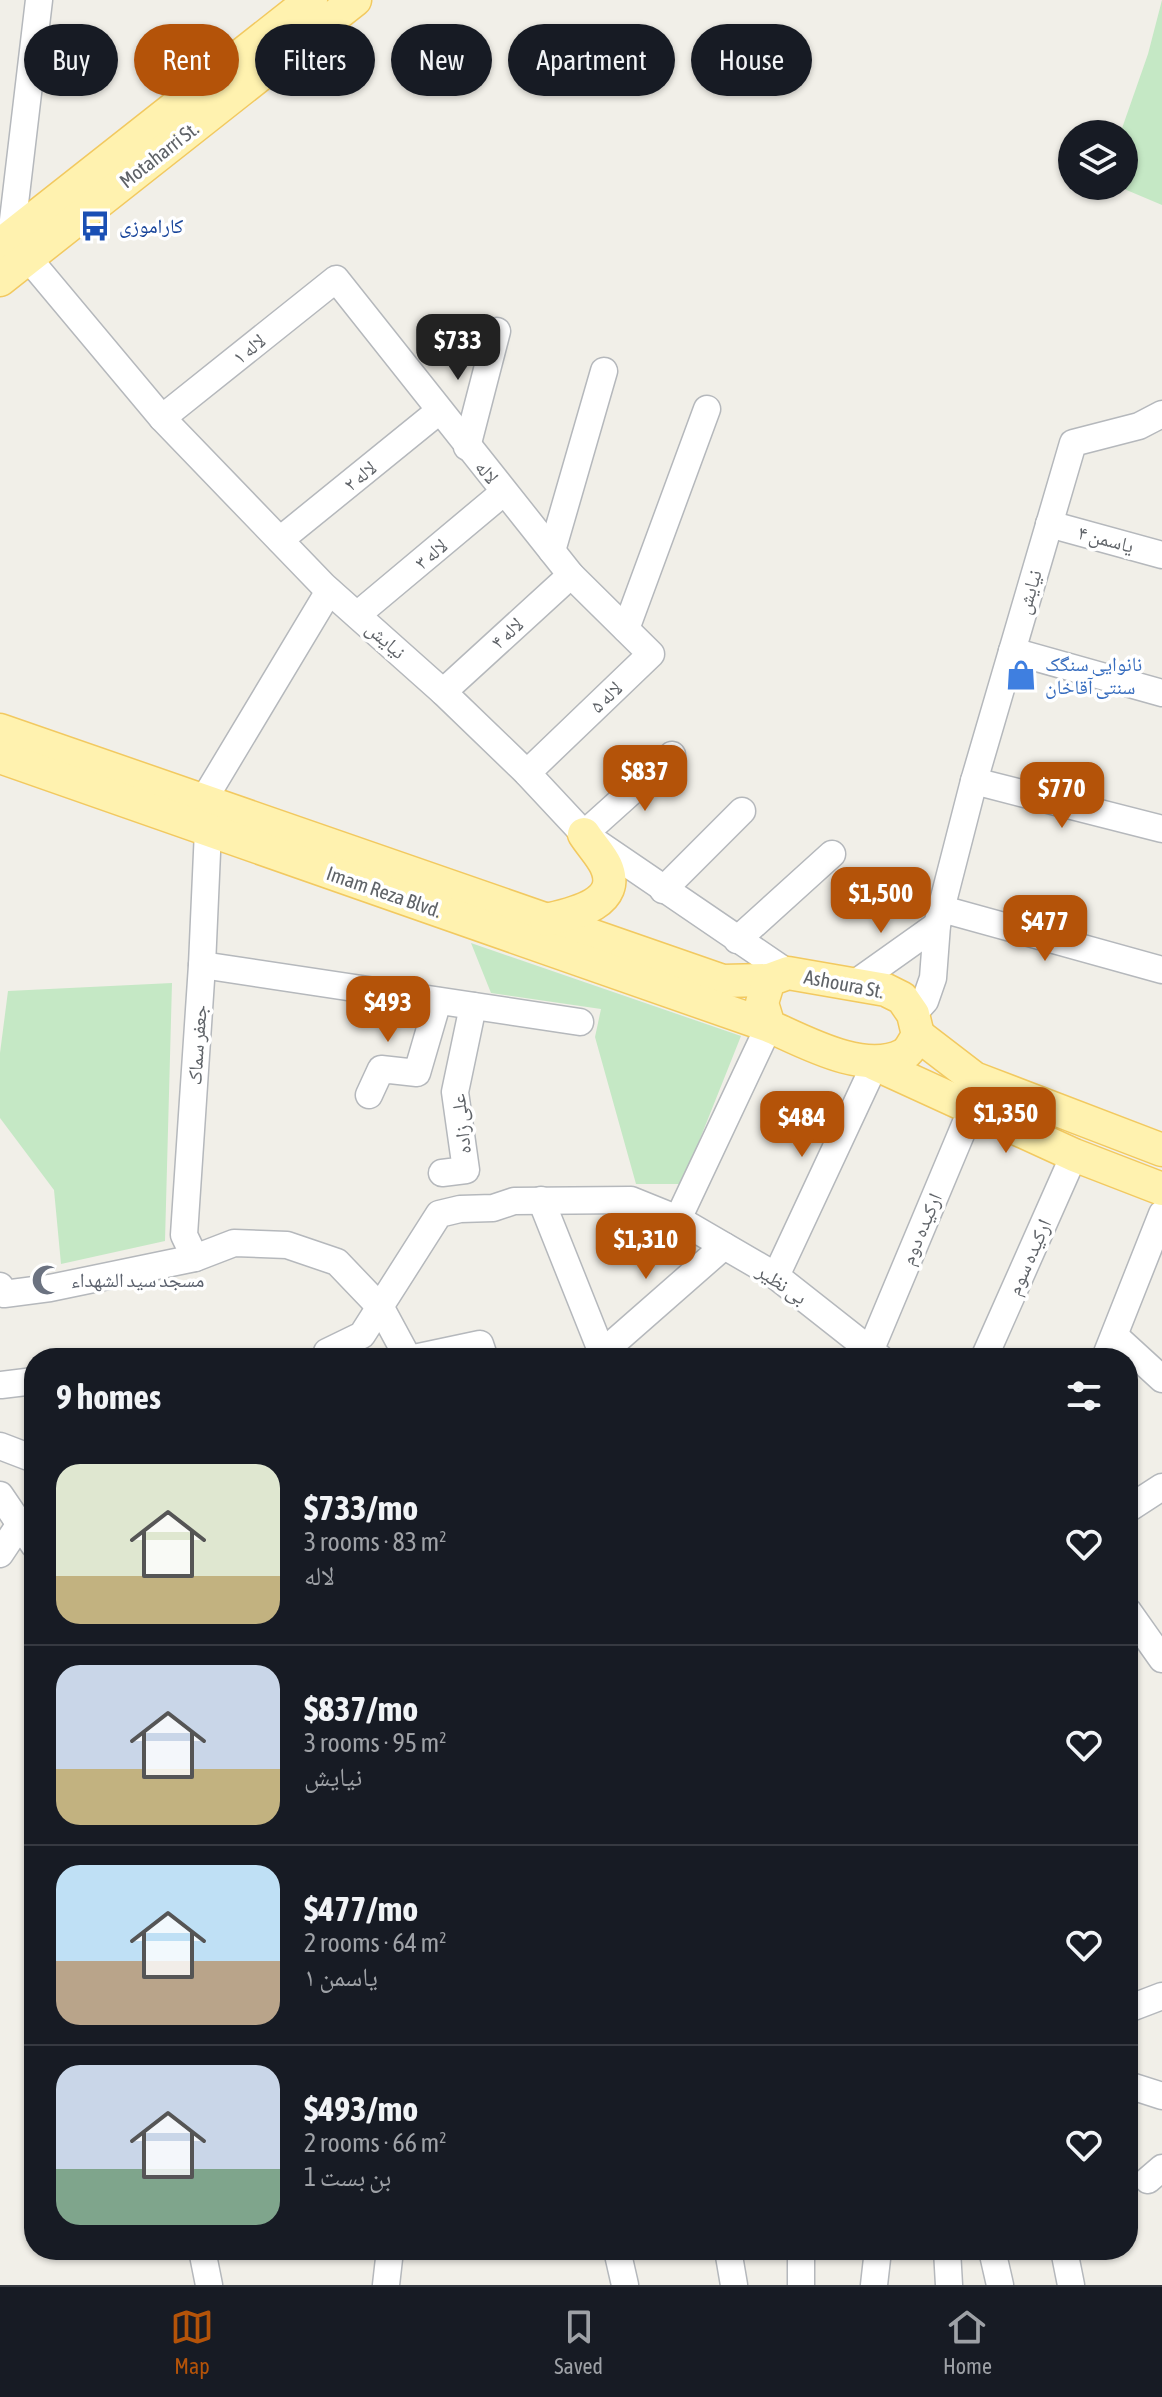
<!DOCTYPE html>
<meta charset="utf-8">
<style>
body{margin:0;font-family:"Asap Condensed","Noto Naskh Arabic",sans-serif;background:#242831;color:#f1f3f6;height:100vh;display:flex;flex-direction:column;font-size:30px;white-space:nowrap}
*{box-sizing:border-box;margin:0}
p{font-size:26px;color:#9ea1a6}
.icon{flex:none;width:44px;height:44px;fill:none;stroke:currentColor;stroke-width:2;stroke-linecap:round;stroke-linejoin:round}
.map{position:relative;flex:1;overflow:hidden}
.sheet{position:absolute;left:24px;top:1348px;width:1114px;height:912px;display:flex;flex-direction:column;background:#171b24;border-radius:32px;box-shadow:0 2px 6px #0004}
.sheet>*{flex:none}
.hud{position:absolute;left:24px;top:24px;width:1114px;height:72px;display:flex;gap:16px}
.controls{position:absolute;left:1058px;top:120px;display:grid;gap:16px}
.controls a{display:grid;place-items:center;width:80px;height:80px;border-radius:50%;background:#171b24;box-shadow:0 2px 6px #0004;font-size:40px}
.price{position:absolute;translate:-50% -68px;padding:0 18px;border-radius:16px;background:#b45309;color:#fff;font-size:26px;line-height:52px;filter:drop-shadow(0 2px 4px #0008)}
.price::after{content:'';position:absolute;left:50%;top:48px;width:24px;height:18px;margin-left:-12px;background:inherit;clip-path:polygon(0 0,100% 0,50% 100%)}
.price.selected{background:#222;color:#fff}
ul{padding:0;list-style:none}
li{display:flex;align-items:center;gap:24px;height:200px;padding:0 32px}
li+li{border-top:2px solid #363941}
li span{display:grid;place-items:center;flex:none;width:224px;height:160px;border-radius:24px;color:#555}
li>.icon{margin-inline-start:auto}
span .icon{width:96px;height:96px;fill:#fffc;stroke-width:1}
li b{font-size:34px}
h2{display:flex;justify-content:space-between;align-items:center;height:96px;padding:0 32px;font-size:34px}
.pill{padding:0 28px;border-radius:36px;background:#171b24;box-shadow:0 2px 6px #0004;font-size:28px;line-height:72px}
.pill.selected{background:#b45309;color:#fff}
.menu{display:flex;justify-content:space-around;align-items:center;height:112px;border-top:2px solid #363941;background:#171b24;font-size:22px;color:#9ea1a6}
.menu a{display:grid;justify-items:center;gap:4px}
.menu .selected{color:#b45309}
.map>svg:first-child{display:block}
</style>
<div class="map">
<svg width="1162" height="2285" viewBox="0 0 1162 2285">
<rect width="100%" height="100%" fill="#f1efe8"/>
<g fill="#c5e8c5">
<polygon points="1162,0 1162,205 1117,186 1124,186 1124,134 1120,134 1148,54"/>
<polygon points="471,943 741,1036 682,1184 636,1184 595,1037 601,1009 491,993"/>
<polygon points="172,983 165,1241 61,1264 54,1190 0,1118 0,1053 8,991"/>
</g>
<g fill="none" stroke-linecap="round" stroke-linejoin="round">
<g stroke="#b5b8bc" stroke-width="29">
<g id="minor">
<polyline points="11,237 39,0"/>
<polyline points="28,258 162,418 324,586 443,692 527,773 584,834 788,973"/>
<polyline points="162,418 336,279 571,575 651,654 527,773"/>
<polyline points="467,447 497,331"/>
<polyline points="1049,524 1162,555"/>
<polyline points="280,540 439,411"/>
<polyline points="552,551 604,371"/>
<polyline points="357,615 504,492"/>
<polyline points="626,629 707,409"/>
<polyline points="1012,651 1162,693"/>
<polyline points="443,692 571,575"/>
<polyline points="974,781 1162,829"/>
<polyline points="203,801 329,591"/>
<polyline points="584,834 672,755"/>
<polyline points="663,890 742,811"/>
<polyline points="942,909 1162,970"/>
<polyline points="737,940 832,854"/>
<polyline points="202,965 580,1022"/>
<polyline points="854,984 937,925"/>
<polyline points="913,1014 925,1001 933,978 937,925 974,781 1073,443 1139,426 1162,414"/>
<polyline points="369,1095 381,1069 417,1073 438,1001"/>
<polyline points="442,1173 466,1170 455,1092 473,1006"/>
<polyline points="541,1200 604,1358"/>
<polyline points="678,1219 769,1026"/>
<polyline points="195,1258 184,1235 202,965 208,830"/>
<polyline points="776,1276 875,1064"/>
<polyline points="0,1286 4,1294 50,1288 195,1258 234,1243 287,1245 337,1262 381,1308 408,1358"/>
<polyline points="1115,1336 1162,1379"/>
<polyline points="871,1349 972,1108"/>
<polyline points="327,1352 362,1335 439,1214 460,1209 493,1208 514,1201 631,1200 678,1219 776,1276 880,1358"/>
<polyline points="602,1353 724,1246"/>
<polyline points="414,1358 480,1344 484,1356"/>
<polyline points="984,1358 1074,1155"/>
<polyline points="1105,1358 1162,1214"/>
<polyline points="1,1385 34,1381"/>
<polyline points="0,1446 34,1459"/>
<polyline points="0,1495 34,1545"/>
<polyline points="1128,1509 1162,1487"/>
<polyline points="0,1554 20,1524"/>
<polyline points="1128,1611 1162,1659"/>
<polyline points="1128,2009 1162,1996"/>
<polyline points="1128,2085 1162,2096"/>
<polyline points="1148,2180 1162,2168"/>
<polyline points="202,2250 209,2285"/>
<polyline points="617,2250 625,2285"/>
<polyline points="728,2250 734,2285"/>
<polyline points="801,2250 801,2285"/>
<polyline points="947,2250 949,2285"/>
<polyline points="992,2250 1000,2285"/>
<polyline points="1064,2250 1071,2285"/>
<polyline points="386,2285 390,2250"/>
<polyline points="874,2285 878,2250"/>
</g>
</g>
<g stroke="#f2c960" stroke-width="35">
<g id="major">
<polyline points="0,245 311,0"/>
<polyline points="0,280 355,0"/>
<polyline points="0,730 723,981 769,980"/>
<path d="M0,757L769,1026C805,1042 864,1075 903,1055C909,1052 914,1042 918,1035L913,1014L902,998L886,990L788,973L769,980L762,1003L769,1026"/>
<path d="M546,920C572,914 623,904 606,866C601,855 591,845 584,834"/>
<polyline points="918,1035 974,1078 1162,1150"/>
<polyline points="875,1064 1074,1155 1162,1189"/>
</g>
</g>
<use href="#minor" stroke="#fff" stroke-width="26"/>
<use href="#major" stroke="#fff2af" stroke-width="32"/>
</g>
<defs>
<g id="bus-bare" transform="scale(2.4)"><path d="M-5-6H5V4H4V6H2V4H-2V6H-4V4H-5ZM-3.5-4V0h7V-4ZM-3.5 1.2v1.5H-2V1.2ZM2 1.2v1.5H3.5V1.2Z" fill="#1a4fb4" stroke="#fff" stroke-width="2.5" paint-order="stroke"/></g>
<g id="shop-bare" transform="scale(2.4)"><path d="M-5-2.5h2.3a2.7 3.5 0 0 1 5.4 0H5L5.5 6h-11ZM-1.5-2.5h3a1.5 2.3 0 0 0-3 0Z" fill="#3f7fe0" stroke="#fff" stroke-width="2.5" paint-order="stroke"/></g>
<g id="mosque-bare" transform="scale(2.4)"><path d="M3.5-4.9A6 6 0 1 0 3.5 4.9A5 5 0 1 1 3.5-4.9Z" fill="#6b7280" stroke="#fff" stroke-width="2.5" paint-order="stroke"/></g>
</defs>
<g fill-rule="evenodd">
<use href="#bus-bare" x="95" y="226"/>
<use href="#shop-bare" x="1021" y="675"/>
<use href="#mosque-bare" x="47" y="1280"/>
</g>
<g text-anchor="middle" stroke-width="7" stroke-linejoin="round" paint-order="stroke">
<g font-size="20" fill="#5f6368" stroke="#fff">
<text transform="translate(159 155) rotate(-38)" y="7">Motaharri St.</text>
<text transform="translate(249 349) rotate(-39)" y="7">لاله ۱</text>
<text transform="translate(487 472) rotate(50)" y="7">لاله</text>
<text transform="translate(360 476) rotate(-39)" y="7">لاله ۲</text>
<text transform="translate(1106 539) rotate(15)" y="7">یاسمن ۴</text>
<text transform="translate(431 554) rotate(-40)" y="7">لاله ۳</text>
<text transform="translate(1029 592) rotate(-74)" y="7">نیایش</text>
<text transform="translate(507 633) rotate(-43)" y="7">لاله ۴</text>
<text transform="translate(386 640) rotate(42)" y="7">نیایش</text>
<text transform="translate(606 697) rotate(-44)" y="7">لاله ۵</text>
<text transform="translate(384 892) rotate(19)" y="7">Imam Reza Blvd.</text>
<text transform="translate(844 984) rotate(11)" y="7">Ashoura St.</text>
<text transform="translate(197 1045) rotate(-86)" y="7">جعفر سماک</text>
<text transform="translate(461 1124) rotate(-96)" y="7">علی زاده</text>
<text transform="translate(921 1229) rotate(-67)" y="7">ارکیده دوم</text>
<text transform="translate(1029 1257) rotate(-66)" y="7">ارکیده سوم</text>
<text transform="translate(782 1284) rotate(34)" y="7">بی نظیر</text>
</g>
<g font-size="20" fill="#164399" stroke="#fff" text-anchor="start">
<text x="119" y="233">کاراموزی</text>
</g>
<g font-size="20" fill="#366cbe" stroke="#fff" text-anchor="start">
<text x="1045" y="671">نانوایی سنگک<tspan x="1045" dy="23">سنتی آقاخان</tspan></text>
</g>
<g font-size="20" fill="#5b616d" stroke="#fff" text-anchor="start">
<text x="71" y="1287">مسجد سید الشهداء</text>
</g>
</g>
</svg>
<div class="controls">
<a><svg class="icon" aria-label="layers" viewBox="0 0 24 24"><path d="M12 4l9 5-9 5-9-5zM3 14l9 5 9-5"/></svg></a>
</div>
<b class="price selected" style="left:458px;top:382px">$733</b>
<b class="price" style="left:645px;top:813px">$837</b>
<b class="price" style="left:1062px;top:830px">$770</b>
<b class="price" style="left:881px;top:935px">$1,500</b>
<b class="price" style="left:1045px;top:963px">$477</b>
<b class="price" style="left:388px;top:1044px">$493</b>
<b class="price" style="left:1006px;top:1155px">$1,350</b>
<b class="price" style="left:802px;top:1159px">$484</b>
<b class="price" style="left:646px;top:1281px">$1,310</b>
<div class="hud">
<a class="pill">Buy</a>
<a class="pill selected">Rent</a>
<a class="pill">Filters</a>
<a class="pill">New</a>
<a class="pill">Apartment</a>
<a class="pill">House</a>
</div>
<section class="sheet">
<h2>9 homes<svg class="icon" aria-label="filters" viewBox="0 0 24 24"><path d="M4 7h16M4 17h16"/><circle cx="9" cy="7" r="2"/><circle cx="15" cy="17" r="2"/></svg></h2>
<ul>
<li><span style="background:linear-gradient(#dfe7d0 70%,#c2b280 0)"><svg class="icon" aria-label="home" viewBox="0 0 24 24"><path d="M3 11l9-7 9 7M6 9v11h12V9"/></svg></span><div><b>$733/mo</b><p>3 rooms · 83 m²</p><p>لاله</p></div><svg class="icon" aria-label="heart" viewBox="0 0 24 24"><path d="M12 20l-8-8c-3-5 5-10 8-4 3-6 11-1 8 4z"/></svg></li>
<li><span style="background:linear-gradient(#c9d6e8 65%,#c2b280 0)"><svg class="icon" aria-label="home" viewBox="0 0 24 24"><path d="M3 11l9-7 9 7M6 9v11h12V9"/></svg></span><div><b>$837/mo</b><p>3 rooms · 95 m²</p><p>نیایش</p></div><svg class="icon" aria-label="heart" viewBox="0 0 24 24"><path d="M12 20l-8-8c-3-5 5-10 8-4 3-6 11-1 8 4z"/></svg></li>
<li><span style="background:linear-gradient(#bfe0f5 60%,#b9a48a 0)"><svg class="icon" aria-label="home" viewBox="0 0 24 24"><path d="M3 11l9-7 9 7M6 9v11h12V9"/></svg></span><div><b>$477/mo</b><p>2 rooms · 64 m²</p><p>یاسمن ۱</p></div><svg class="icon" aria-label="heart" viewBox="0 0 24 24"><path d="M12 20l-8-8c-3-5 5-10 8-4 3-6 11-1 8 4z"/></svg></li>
<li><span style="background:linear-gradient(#c9d6e8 65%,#7fa58c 0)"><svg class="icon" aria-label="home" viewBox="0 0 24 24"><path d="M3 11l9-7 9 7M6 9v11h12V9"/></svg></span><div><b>$493/mo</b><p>2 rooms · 66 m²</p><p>بن بست 1</p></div><svg class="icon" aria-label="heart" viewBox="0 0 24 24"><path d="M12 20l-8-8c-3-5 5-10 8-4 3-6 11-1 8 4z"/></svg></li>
</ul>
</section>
</div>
<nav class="menu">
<a class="selected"><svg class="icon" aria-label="map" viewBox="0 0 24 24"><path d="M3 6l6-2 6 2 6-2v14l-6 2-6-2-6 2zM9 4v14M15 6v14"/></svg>Map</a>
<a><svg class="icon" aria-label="saved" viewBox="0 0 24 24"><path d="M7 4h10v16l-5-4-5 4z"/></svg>Saved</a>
<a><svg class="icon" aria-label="home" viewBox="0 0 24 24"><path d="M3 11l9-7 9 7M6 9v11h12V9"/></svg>Home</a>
</nav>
